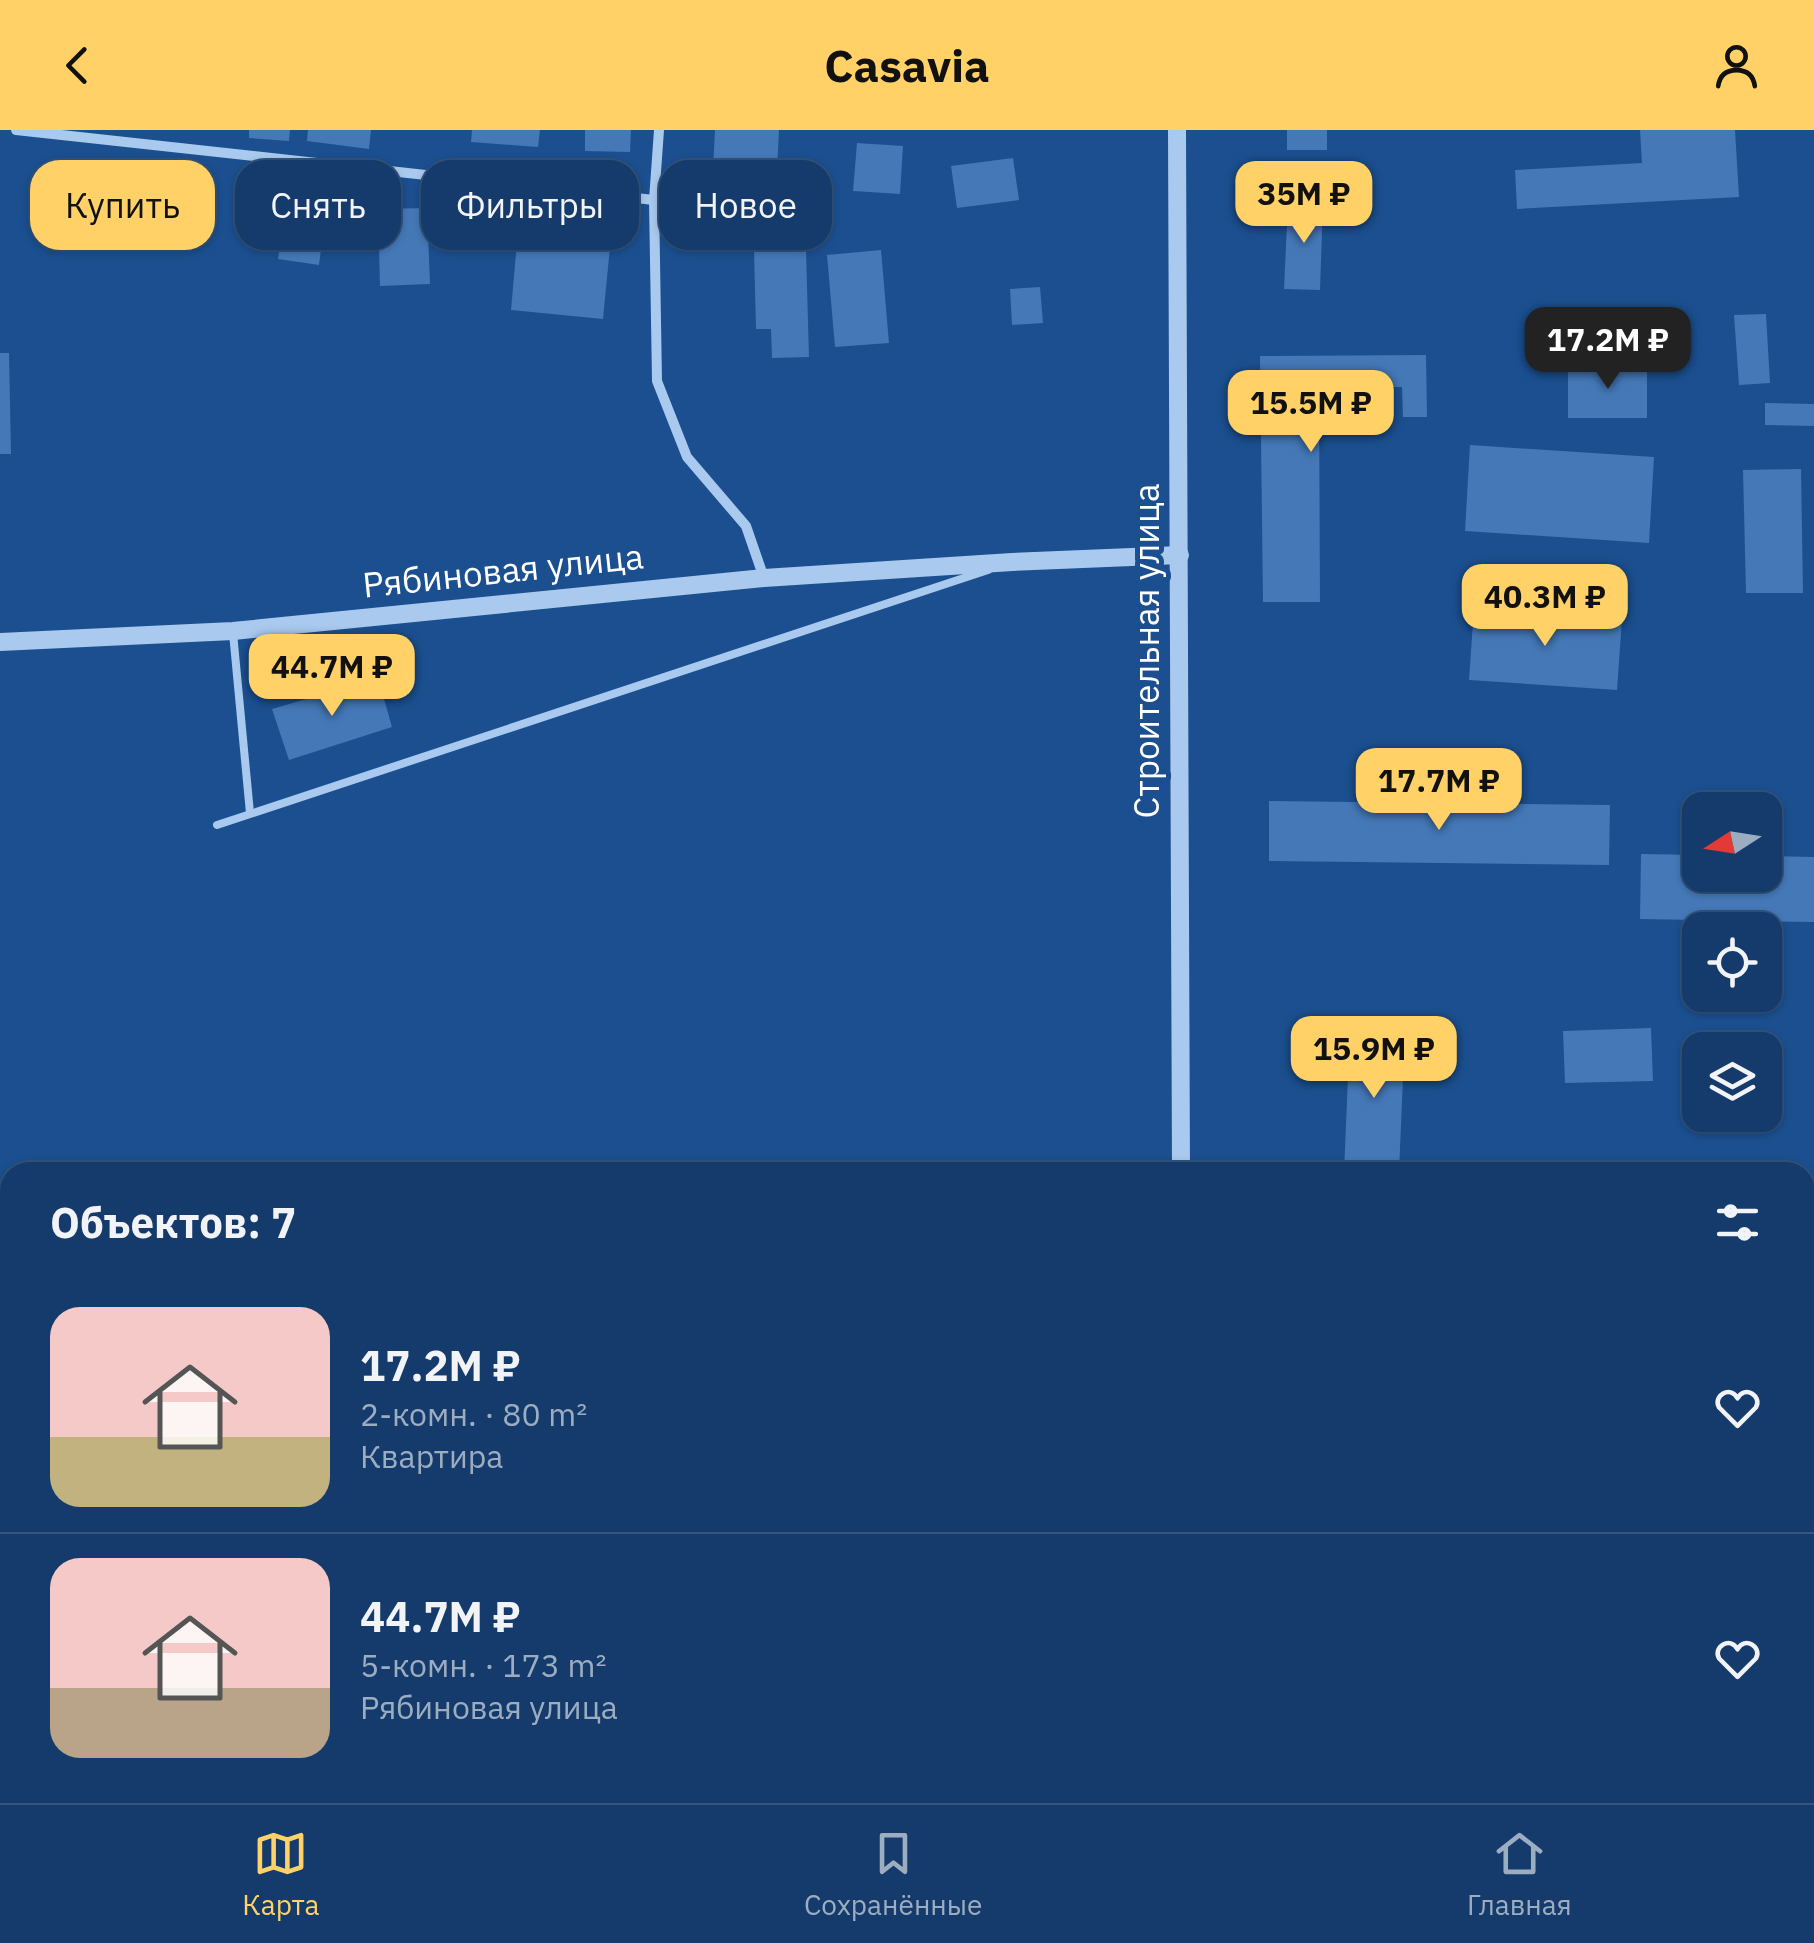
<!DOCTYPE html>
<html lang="ru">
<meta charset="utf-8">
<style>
body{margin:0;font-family:"IBM Plex Sans",sans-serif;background:#214673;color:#f1f3f6;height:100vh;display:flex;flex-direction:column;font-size:38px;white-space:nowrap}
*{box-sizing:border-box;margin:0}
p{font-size:32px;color:#9dadc1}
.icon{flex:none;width:55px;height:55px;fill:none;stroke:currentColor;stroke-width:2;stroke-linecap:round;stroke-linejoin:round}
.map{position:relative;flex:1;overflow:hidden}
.panel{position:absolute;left:0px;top:1032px;width:1815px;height:642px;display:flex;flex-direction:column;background:#143b6b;border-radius:30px 30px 0 0;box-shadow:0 2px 8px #0004,0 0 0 2px #33557e}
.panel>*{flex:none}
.guide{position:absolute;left:30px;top:30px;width:1000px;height:90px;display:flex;gap:20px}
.needle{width:65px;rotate:258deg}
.controls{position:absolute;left:1682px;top:662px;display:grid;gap:20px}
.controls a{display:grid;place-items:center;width:100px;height:100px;border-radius:20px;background:#143b6b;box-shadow:0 2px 8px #0004,0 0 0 2px #33557e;font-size:50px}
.price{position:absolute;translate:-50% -85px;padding:0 22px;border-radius:20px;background:#ffd166;color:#111;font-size:32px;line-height:65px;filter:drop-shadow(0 2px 5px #0008)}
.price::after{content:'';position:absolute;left:50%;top:60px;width:30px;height:22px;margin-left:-15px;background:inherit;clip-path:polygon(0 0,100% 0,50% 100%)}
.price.selected{background:#222;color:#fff}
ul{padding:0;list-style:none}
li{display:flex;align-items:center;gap:30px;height:250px;padding:0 50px}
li+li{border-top:2px solid #33557e}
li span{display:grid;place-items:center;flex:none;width:280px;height:200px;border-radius:30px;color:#555}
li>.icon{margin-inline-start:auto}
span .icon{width:120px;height:120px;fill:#fffc;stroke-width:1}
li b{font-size:42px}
h2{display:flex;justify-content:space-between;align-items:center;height:120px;padding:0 50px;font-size:42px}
.chip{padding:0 35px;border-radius:30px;background:#143b6b;box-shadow:0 2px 8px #0004,0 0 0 2px #33557e;font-size:35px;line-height:90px}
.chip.selected{background:#ffd166;color:#111}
header{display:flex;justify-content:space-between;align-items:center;height:130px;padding:0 50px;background:#ffd166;color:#111;font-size:45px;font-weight:700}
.menu{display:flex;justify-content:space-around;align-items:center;height:140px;border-top:2px solid #33557e;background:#143b6b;font-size:28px;color:#9dadc1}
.menu a{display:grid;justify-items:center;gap:5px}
.menu .selected{color:#ffd166}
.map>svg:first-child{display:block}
</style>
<header><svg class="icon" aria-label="back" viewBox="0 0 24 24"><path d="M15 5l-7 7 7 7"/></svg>Casavia<svg class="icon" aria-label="person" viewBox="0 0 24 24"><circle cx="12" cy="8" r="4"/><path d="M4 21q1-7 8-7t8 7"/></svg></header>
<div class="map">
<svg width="1814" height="1673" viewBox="0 0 1814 1673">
<rect width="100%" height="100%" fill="#1b4f8f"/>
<g fill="#4478b7">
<polygon points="249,0 290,0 289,11 249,8"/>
<polygon points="308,0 371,0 369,19 307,11"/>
<polygon points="472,0 540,0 538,17 471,12"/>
<polygon points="585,0 631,0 630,22 585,21"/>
<polygon points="715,0 779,0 777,41 713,39"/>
<rect x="1287" y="0" width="40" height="20"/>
<polygon points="1640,0 1735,0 1739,67 1517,79 1515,40 1642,33"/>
<polygon points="857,13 903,16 900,64 853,61"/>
<polygon points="1013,28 1019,70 957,78 951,36"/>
<polygon points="261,69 326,78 319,135 278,129 281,110 256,107"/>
<polygon points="1288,72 1323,73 1320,160 1284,159"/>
<polygon points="427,78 430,154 380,156 378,79"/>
<polygon points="520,78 613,86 603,189 511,180"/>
<polygon points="806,120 809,227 772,228 771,199 756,199 754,121"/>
<polygon points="881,120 889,213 835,217 827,125"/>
<polygon points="1040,157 1043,193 1012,195 1010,159"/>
<polygon points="1766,184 1770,253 1739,255 1734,185"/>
<polygon points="0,223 9,223 11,324 0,324"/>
<polygon points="1426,225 1427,287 1403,287 1402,257 1319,258 1320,472 1263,472 1260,226"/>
<rect x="1568" y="237" width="79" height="51"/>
<polygon points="1765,273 1814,274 1814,296 1765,295"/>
<polygon points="1470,315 1654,327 1649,413 1465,401"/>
<polygon points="1801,339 1803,463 1746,463 1743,340"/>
<polygon points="1474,478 1622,489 1617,560 1469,550"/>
<polygon points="378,548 392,597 289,630 272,579"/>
<polygon points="1269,671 1610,675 1609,735 1269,731"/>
<polygon points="1641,724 1700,725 1700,745 1765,745 1765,726 1814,727 1814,792 1640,789"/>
<polygon points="1651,898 1653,951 1565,953 1563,901"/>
<polygon points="1350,899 1405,901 1399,1042 1344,1042"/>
</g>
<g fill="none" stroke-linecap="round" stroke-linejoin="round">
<g stroke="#a9c9ee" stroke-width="8">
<polyline points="233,503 250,683"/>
<polyline points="217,695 988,440"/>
</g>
<g stroke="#a9c9ee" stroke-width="10">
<polyline points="16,0 654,70"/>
<polyline points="659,0 654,70 657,251 687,327 746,396 764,448"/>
</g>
<g stroke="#a9c9ee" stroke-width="18">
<polyline points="1177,0 1181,1042"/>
<polyline points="0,512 233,501 764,448 1012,432 1180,425"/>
<polyline points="1805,1369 1814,1371"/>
<polyline points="1178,1673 1178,1665"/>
</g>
</g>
<g text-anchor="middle" stroke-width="10" stroke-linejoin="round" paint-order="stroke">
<g font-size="35" fill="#fff" stroke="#1b4f8f">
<text transform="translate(503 441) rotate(-6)" y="12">Рябиновая улица</text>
<text transform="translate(1147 521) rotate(-90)" y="12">Строительная улица</text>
</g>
</g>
</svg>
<div class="controls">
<a><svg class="needle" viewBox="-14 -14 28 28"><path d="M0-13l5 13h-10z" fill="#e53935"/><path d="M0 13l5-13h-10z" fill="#9dadc1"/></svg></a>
<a><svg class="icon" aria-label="locate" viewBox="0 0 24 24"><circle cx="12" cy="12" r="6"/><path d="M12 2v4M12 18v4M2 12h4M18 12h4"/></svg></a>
<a><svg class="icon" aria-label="layers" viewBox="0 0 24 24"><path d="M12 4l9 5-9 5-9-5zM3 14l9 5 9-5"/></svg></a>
</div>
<b class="price" style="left:1304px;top:116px">35M ₽</b>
<b class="price selected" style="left:1608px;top:262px">17.2M ₽</b>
<b class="price" style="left:1311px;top:325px">15.5M ₽</b>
<b class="price" style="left:1545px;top:519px">40.3M ₽</b>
<b class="price" style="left:332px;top:589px">44.7M ₽</b>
<b class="price" style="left:1439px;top:703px">17.7M ₽</b>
<b class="price" style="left:1374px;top:971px">15.9M ₽</b>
<div class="guide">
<a class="chip selected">Купить</a>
<a class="chip">Снять</a>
<a class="chip">Фильтры</a>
<a class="chip">Новое</a>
</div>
<section class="panel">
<h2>Объектов: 7<svg class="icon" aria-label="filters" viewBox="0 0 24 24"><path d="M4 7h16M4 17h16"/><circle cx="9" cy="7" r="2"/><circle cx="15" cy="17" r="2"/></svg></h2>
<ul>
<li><span style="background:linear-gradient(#f6c9c9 65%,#c2b280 0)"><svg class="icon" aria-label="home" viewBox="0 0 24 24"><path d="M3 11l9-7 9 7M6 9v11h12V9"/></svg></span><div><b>17.2M ₽</b><p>2-комн. · 80 m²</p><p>Квартира</p></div><svg class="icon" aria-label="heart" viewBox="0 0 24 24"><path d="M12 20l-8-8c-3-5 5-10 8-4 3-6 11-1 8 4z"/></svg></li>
<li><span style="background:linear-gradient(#f6c9c9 65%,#b9a48a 0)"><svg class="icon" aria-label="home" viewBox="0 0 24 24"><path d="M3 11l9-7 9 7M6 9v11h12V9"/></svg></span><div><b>44.7M ₽</b><p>5-комн. · 173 m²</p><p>Рябиновая улица</p></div><svg class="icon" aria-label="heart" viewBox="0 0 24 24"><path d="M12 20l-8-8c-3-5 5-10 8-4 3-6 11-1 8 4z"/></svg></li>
</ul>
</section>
</div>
<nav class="menu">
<a class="selected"><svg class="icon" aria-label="map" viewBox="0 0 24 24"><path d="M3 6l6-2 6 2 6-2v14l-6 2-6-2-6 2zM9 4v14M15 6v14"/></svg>Карта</a>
<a><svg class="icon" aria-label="saved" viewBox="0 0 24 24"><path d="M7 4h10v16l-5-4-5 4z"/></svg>Сохранённые</a>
<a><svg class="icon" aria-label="home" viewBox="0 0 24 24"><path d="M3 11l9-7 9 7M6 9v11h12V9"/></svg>Главная</a>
</nav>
